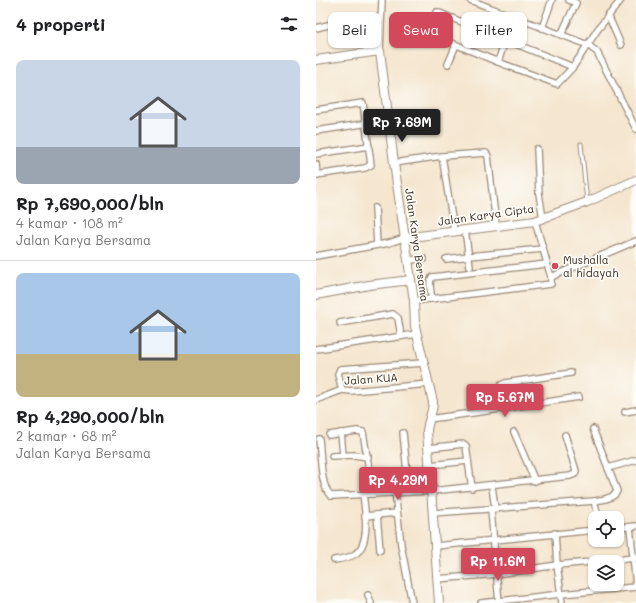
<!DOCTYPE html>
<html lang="id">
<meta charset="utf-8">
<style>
body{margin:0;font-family:Mali,sans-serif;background:#f6f6f6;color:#202124;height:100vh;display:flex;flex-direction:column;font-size:15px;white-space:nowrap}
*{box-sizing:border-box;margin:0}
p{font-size:13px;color:#757577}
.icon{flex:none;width:22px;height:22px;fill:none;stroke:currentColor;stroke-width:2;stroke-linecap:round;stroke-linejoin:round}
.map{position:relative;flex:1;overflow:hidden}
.side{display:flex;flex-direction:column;background:#fff;width:316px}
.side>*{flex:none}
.top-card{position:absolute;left:12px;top:12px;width:248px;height:36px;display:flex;gap:8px}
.buttons{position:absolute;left:272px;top:511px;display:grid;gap:8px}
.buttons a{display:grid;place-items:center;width:36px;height:36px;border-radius:8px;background:#fff;box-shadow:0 1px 3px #0004;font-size:20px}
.price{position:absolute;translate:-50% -34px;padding:0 9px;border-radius:4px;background:#d1495b;color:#fff;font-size:13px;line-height:26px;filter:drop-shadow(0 1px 2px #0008)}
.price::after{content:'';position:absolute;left:50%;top:24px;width:12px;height:9px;margin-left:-6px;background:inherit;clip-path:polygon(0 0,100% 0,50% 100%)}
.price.active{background:#222;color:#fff}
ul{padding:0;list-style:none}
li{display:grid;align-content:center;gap:8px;height:212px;padding:0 16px}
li+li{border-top:1px solid #e0e0e0}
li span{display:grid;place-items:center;height:124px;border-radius:8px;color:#555}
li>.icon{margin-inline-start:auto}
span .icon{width:72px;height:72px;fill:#fffc;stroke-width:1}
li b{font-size:17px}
h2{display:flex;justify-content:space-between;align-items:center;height:48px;padding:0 16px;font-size:17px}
.tag{padding:0 14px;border-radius:8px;background:#fff;box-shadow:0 1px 3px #0004;font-size:14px;line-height:36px}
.tag.active{background:#d1495b;color:#fff}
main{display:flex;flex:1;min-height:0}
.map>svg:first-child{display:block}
</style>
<main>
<section class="side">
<h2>4 properti<svg class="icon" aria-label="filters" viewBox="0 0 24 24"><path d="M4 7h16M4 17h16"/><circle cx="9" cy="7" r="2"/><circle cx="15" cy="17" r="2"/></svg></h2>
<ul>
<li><span style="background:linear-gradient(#c9d6e8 70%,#9aa5b1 0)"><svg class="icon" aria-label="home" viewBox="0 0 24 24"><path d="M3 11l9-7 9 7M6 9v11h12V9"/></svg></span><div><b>Rp 7,690,000/bln</b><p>4 kamar · 108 m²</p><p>Jalan Karya Bersama</p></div></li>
<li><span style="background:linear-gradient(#a9c7e8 65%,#c2b280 0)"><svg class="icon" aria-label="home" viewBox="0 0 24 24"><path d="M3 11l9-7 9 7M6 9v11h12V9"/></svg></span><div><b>Rp 4,290,000/bln</b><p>2 kamar · 68 m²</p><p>Jalan Karya Bersama</p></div></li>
</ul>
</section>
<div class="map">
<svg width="320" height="603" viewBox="0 0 320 603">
<rect width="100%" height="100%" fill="#fdfcf7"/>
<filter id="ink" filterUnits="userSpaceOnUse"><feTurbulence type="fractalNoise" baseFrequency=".025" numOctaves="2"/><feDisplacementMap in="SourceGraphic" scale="8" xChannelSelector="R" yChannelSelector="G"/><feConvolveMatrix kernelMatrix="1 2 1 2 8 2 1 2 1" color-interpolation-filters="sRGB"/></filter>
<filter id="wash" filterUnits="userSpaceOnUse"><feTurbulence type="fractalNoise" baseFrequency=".012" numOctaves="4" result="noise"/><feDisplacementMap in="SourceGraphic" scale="16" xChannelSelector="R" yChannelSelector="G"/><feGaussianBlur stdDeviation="0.9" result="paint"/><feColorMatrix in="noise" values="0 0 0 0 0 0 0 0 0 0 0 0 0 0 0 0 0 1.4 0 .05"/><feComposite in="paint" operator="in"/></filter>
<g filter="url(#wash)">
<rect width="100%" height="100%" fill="#f5e6cf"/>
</g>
<g filter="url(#ink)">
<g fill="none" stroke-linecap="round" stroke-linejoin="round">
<g stroke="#988876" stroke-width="5">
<polyline id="lane" points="265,144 271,202"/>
</g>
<g stroke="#988876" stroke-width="8">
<g id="street">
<polyline points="154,0 272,45 281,52 320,129"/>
<polyline points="121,12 257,67"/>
<polyline points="292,15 305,45"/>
<polyline points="0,28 28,21 65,17"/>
<polyline points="226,28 236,0"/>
<polyline points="245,35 260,3 253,0"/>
<polyline points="129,40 182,62 241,84 257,67 282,29 305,0"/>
<polyline points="64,51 66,0"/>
<polyline points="182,62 197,17"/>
<polyline points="132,64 140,45"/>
<polyline points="0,110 47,103 55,165 49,168 0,175"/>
<polyline points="0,131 73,120"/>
<polyline points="221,149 223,193 227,219"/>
<polyline points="0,154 53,146"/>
<polyline points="126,156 138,231"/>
<polyline points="78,163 126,156 170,153 172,156 180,225"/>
<polyline points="0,164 1,175"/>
<polyline points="59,208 61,245"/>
<polyline points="149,229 154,267"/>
<polyline points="0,256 73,243 88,238"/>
<polyline points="130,259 153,256 227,249"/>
<polyline points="92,260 108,259"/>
<polyline points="235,277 320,241"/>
<path d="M116,299C115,292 112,283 116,277L231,264"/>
<polyline points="98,301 235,284 235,277 219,221"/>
<polyline points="24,323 77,314 82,318 85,336"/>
<polyline points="0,349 101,334"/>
<polyline points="26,390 22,374 24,369 107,363"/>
<polyline points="0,400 26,390 35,391 113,384"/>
<polyline points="185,409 184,389 185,385 189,383 255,373"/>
<polyline points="309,412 320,410"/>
<polyline points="113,419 185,409 263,397"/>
<polyline points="198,432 219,481"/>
<polyline points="25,433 27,455"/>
<polyline points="87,433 93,492"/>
<polyline points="13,435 41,431 47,432 57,494"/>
<path d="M3,439C5,453 4,487 15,496L116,491L254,476L259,474L260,471L249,435"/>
<polyline points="112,448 148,444 150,446 156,488"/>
<polyline points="16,456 38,455 52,457"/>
<polyline points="113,465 152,461"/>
<polyline points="292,468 320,460"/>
<polyline points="176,486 179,509"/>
<polyline points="79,492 85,545 96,603"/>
<polyline points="278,501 283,518"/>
<polyline points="175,510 183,603"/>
<path d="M117,513L278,501C285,500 298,499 301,491L277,429"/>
<polyline points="61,515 64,550"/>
<polyline points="49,516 81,513"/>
<polyline points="314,527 320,585"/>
<polyline points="301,528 320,526"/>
<polyline points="239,533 241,565 246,603"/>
<polyline points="120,546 279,530"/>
<path d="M18,560C25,559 34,558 39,554C55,544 49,510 47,494"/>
<polyline points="121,579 181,574 241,565 320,558"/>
<polyline points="52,595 55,603"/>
<polyline points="165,603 245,594 320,587"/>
</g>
</g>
<g stroke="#988876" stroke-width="10">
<g id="secondary">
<path d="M0,60L64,51L78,163L98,301L99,326L117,402C117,412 112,420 111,431L123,603"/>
<polyline points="88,238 219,221 271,202 320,180"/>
<polyline points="0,295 53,285 95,280"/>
</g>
</g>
<use href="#lane" stroke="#fff" stroke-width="3"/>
<use href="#street" stroke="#fff" stroke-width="5.5"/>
<use href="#secondary" stroke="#fff" stroke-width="8"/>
</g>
</g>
<circle fill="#d1495b" stroke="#fdfcf7" stroke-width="1.5" cx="239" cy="266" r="4"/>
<g text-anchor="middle" stroke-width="3.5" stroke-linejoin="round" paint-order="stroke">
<g font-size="11" fill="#3b2a1e" stroke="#fdfcf7">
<text transform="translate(170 215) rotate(-8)" y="4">Jalan Karya Cipta</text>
<text transform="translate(101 245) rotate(82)" y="4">Jalan Karya Bersama</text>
<text transform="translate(55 379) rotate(-4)" y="4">Jalan KUA</text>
</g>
<g font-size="11" fill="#3b2a1e" stroke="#fdfcf7" text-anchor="start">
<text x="247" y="264">Mushalla<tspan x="247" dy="13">al hidayah</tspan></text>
</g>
</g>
</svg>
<div class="buttons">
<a><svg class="icon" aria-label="locate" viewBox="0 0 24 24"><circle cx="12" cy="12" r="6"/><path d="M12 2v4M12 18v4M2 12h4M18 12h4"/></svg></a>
<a><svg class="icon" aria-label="layers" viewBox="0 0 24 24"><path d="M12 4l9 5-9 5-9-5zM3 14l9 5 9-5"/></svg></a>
</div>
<b class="price active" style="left:86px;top:143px">Rp 7.69M</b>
<b class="price" style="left:189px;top:418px">Rp 5.67M</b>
<b class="price" style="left:82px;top:501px">Rp 4.29M</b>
<b class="price" style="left:182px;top:582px">Rp 11.6M</b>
<div class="top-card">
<a class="tag">Beli</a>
<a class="tag active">Sewa</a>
<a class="tag">Filter</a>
</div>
</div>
</main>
